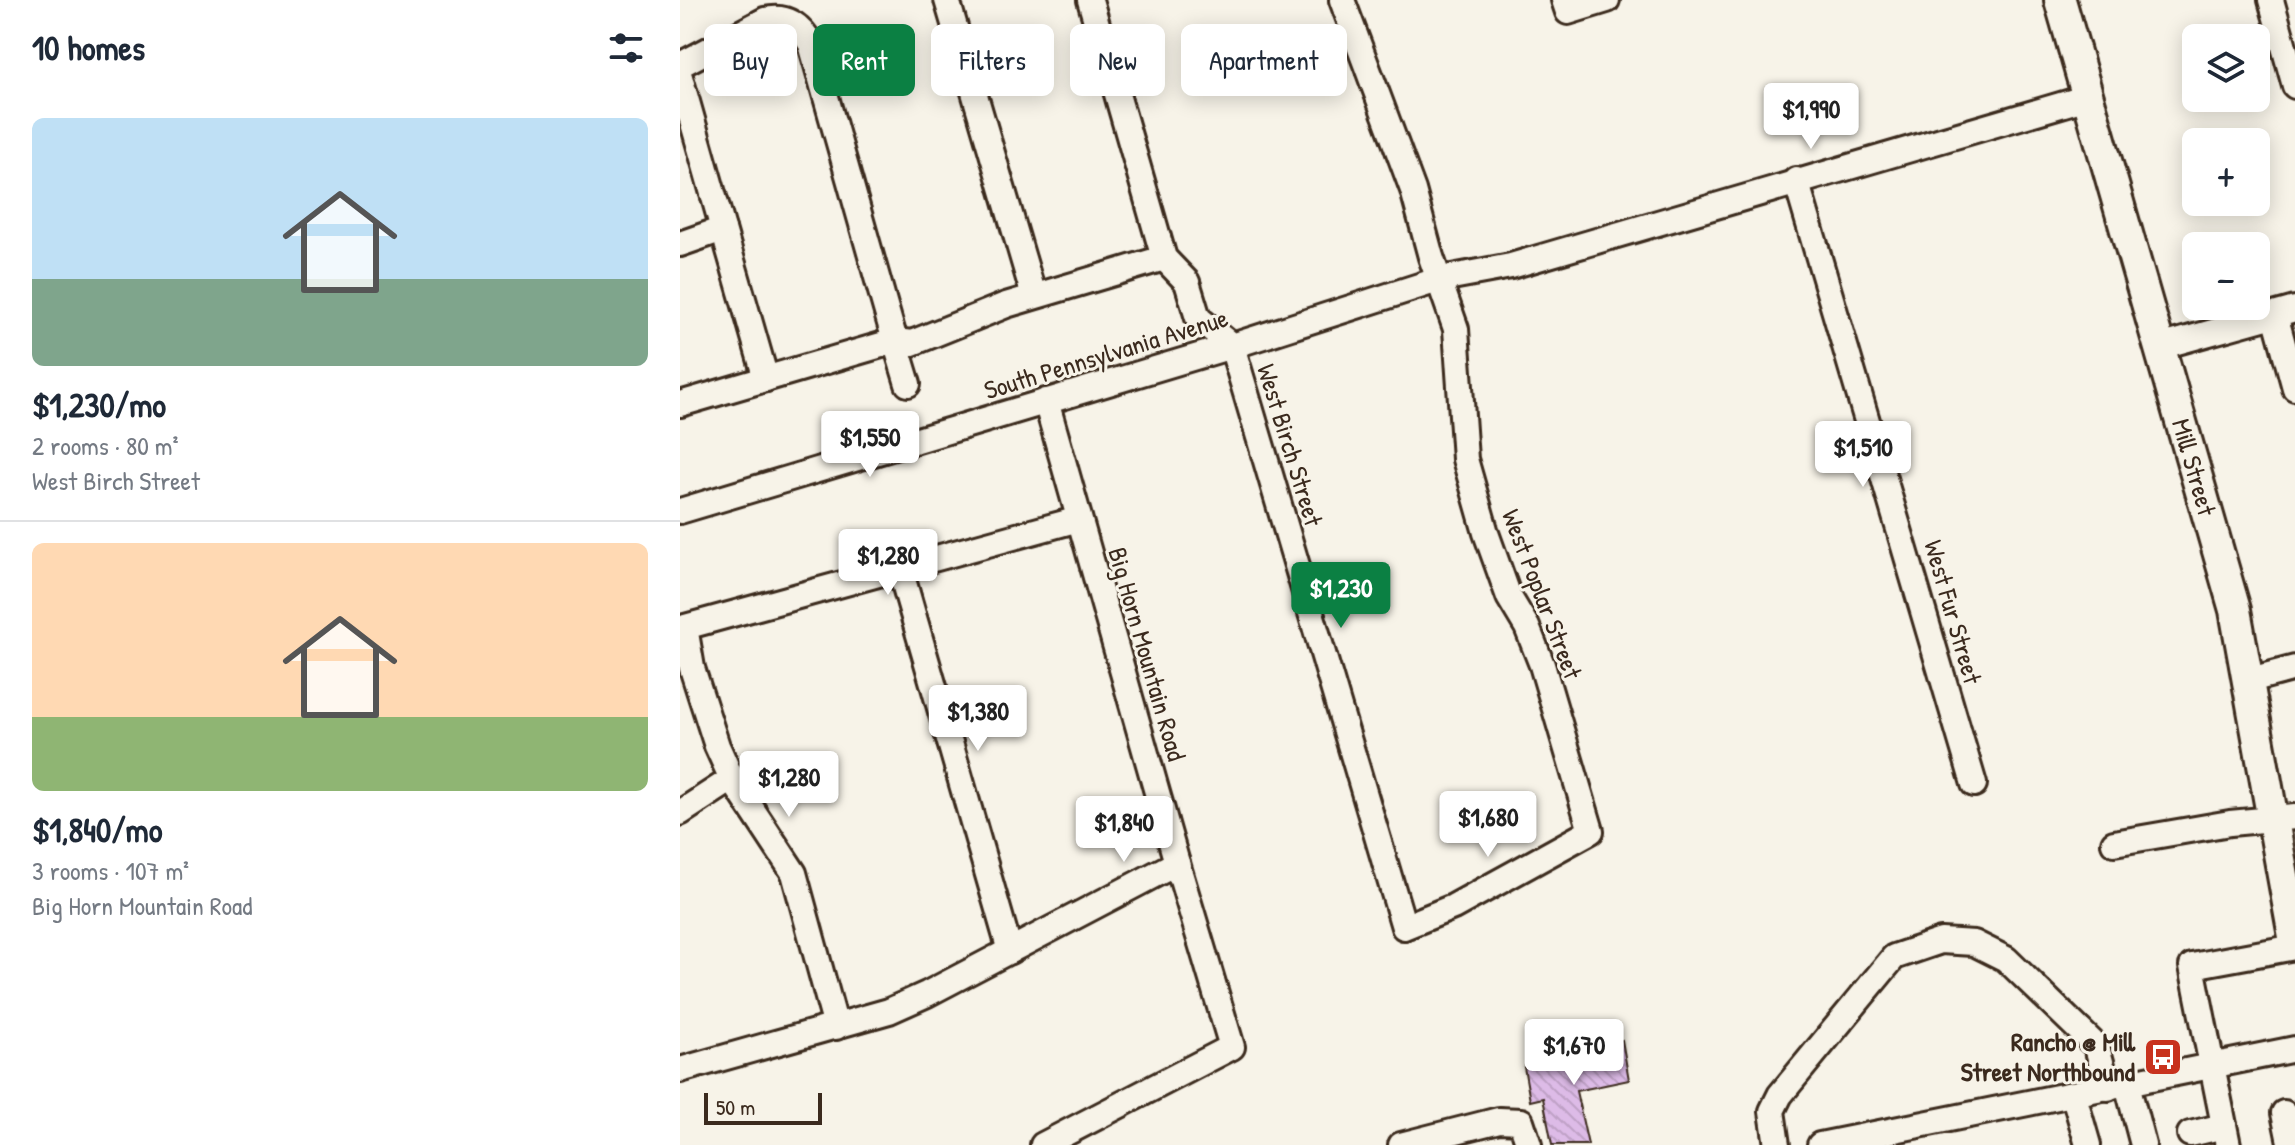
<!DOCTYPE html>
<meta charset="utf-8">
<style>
body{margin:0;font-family:"Patrick Hand",sans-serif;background:#f2f2f3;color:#1f2937;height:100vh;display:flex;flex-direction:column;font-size:30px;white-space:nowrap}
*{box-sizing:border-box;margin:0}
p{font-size:26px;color:#747a83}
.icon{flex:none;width:44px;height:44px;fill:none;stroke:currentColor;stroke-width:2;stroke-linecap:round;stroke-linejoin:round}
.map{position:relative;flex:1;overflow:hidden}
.drawer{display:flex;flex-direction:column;background:#fff;width:680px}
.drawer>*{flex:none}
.top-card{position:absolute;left:24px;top:24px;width:760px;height:72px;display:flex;gap:16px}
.tools{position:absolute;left:1502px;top:24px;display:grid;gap:16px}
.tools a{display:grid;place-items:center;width:88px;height:88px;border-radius:12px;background:#fff;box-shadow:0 4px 20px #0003;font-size:40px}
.scale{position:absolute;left:24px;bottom:20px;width:118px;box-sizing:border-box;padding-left:8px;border:4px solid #3b2a1e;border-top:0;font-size:22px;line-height:28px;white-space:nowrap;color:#3b2a1e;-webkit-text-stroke:6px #f7f3e8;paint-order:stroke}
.price{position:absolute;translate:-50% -68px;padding:0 18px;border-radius:8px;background:#fff;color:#222;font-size:26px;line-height:52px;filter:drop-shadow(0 2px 4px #0008)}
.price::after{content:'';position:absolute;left:50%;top:48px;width:24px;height:18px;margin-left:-12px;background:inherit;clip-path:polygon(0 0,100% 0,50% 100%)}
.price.on{background:#0b8043;color:#fff}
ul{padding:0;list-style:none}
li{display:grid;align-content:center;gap:16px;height:424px;padding:0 32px}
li+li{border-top:2px solid #e0e1e3}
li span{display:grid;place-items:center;height:248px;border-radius:12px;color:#555}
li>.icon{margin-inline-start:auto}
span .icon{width:144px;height:144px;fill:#fffc;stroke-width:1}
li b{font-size:34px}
h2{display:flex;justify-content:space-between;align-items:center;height:96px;padding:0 32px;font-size:34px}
.chip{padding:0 28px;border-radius:12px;background:#fff;box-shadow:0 4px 20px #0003;font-size:28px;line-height:72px}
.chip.on{background:#0b8043;color:#fff}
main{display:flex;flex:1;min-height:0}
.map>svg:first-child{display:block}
</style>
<main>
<section class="drawer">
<h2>10 homes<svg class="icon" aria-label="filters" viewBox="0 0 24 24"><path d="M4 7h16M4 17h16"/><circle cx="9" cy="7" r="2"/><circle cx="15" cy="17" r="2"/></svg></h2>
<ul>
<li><span style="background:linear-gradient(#bfe0f5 65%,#7fa58c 0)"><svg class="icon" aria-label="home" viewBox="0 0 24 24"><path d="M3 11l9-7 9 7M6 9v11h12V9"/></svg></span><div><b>$1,230/mo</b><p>2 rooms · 80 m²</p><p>West Birch Street</p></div></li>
<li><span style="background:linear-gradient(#ffd9b3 70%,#8fb573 0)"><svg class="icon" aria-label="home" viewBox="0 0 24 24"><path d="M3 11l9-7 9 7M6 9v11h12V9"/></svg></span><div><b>$1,840/mo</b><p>3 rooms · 107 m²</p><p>Big Horn Mountain Road</p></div></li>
</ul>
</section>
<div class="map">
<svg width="1615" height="1145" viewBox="0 0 1615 1145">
<defs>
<pattern id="building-back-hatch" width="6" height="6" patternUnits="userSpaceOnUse" patternTransform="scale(2)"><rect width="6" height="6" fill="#ddbbe7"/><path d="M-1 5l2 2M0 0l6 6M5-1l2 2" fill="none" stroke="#bfa1c6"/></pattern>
</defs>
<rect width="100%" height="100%" fill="#f7f3e8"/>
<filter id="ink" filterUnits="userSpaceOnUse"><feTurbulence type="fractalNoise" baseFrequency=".0125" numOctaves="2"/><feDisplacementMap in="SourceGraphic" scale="16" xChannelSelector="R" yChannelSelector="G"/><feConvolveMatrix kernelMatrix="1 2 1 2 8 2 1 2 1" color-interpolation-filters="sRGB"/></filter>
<g filter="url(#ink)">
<polygon fill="url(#building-back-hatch)" stroke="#3b2a1e" stroke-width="2" points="942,1040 949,1080 896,1091 908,1145 872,1145 863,1098 850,1101 844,1067 896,1057 895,1050"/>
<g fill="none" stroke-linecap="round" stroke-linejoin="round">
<g stroke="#3b2a1e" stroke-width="30">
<g id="minor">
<polyline points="267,0 354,296"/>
<polyline points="410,0 484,258 507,282 518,318 552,346 724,927 773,907 911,831 862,665 847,627 829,597 806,533 785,459 776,329 751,257 733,190 662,0"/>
<polyline points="884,0 888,12 927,0"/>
<polyline points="1591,0 1615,86"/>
<path d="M0,65L85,20C107,15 120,25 131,44L215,341L0,404"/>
<polyline points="0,77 43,229 0,244"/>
<polyline points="1116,180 1294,784"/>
<polyline points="43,229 86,379"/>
<polyline points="1595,315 1615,388"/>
<polyline points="1479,347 1615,309"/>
<polyline points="228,384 215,341 232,343 326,305 484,258"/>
<polyline points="0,511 552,346 761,279 831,266 1408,97"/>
<polyline points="220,569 330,951"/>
<polyline points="1566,681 1615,668"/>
<polyline points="0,813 52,779"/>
<polyline points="1434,843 1550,823 1615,817"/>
<polyline points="156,1027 114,873 52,779 37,746 12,668 5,627 399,519"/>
<polyline points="0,1070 209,1011 247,994 497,863 366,401"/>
<polyline points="1447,1084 1463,1145"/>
<polyline points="1394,1096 1408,1145"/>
<polyline points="1604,1113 1610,1142"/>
<polyline points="1510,1134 1544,1126"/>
<polyline points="363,1145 552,1047 497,863"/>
<polyline points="721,1145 819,1120 841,1121 849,1145"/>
<polyline points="1097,1145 1092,1111 1100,1095 1214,957 1261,941 1294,943 1326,959 1417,1047 1428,1088"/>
<polyline points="1140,1145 1615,1049"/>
<polyline points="1548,1145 1512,966 1615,947"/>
</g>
</g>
<g stroke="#3b2a1e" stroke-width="36">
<g id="major">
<path id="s1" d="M1380,0L1555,610L1615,942"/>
</g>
</g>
<use href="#minor" stroke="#f7f3e8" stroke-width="24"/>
<use href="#major" stroke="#f7f3e8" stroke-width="30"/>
</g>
</g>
<defs>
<g id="bus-square" transform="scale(2)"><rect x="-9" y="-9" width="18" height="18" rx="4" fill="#c8321e" stroke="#f7f3e8"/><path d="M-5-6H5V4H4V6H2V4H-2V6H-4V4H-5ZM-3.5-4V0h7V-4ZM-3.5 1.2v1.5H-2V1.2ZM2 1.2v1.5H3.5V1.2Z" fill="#fff"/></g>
</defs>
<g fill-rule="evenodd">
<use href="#bus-square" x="1483" y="1057"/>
</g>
<g text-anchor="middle" stroke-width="6" stroke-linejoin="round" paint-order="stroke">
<g font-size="26" fill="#3b2a1e" stroke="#f7f3e8">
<text transform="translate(426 354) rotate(-17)" y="9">South Pennsylvania Avenue</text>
<text transform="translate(610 445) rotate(73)" y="9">West Birch Street</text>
<text dy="9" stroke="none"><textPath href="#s1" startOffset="486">Mill Street</textPath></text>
<text transform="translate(862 594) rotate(69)" y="9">West Poplar Street</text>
<text transform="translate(1273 612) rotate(74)" y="9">West Fur Street</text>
<text transform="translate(467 654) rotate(74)" y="9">Big Horn Mountain Road</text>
</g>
<g font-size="26" font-weight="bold" fill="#3b2a1e" stroke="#f7f3e8" text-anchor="end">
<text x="1455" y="1051">Rancho @ Mill<tspan x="1455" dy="30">Street Northbound</tspan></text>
</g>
</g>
</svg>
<div class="tools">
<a><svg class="icon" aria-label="layers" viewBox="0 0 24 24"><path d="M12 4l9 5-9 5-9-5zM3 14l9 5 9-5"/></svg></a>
<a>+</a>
<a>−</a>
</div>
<div class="scale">50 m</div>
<b class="price" style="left:1131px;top:151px">$1,990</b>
<b class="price" style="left:190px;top:479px">$1,550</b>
<b class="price" style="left:1183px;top:489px">$1,510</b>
<b class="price" style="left:208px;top:597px">$1,280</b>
<b class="price on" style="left:661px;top:630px">$1,230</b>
<b class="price" style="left:298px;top:753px">$1,380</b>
<b class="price" style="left:109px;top:819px">$1,280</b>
<b class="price" style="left:808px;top:859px">$1,680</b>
<b class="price" style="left:444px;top:864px">$1,840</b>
<b class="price" style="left:894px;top:1087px">$1,670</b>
<div class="top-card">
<a class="chip">Buy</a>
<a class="chip on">Rent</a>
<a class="chip">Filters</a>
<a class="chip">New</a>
<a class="chip">Apartment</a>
</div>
</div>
</main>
